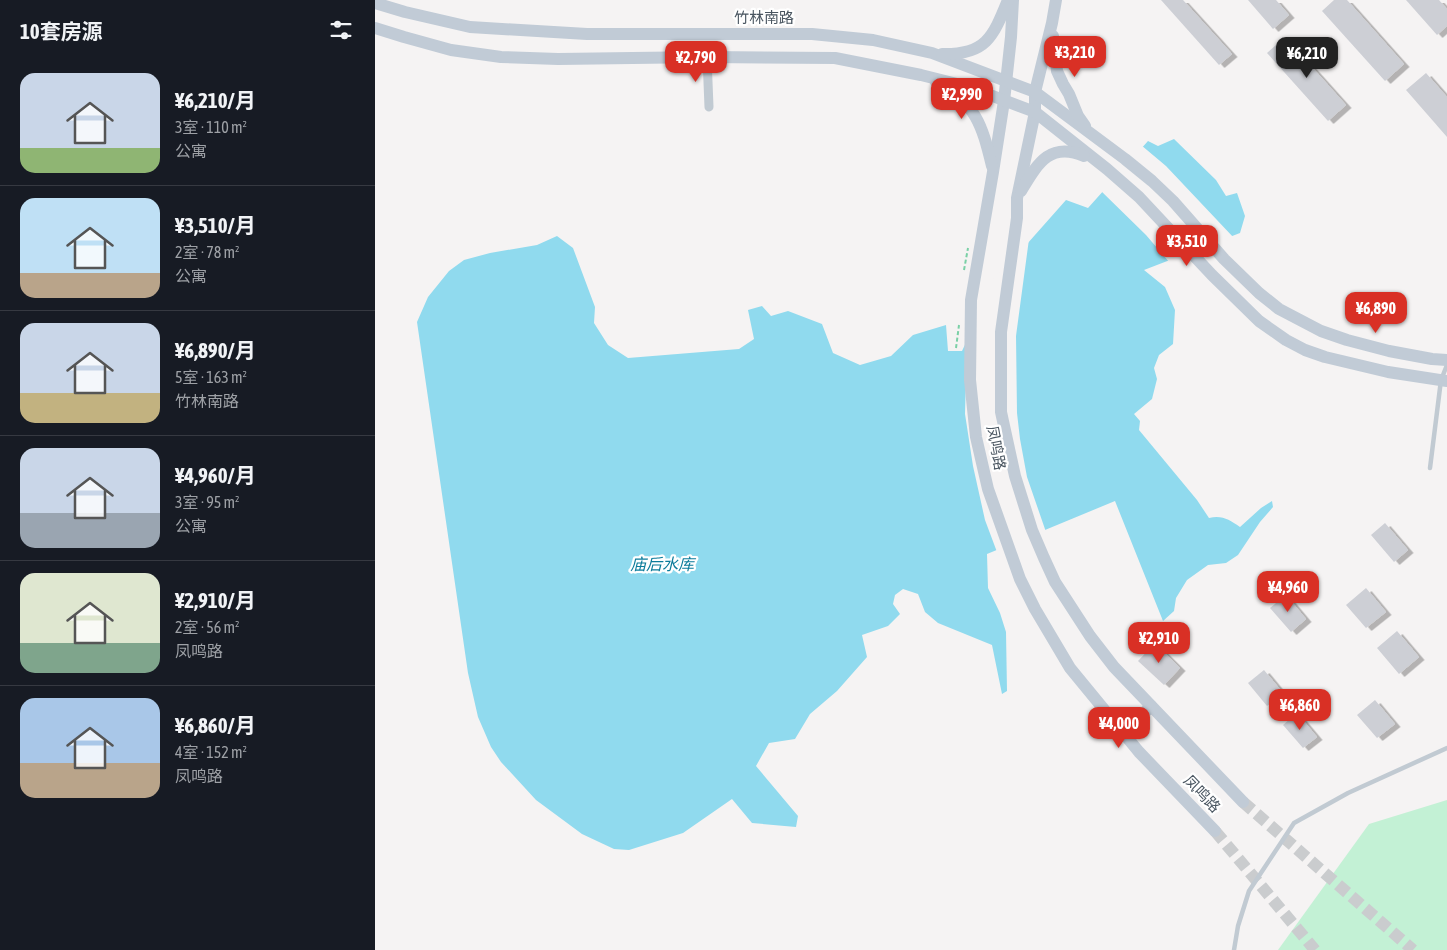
<!DOCTYPE html>
<html lang="zh">
<meta charset="utf-8">
<style>
body{margin:0;font-family:"Asap Condensed","Noto Sans SC",sans-serif;background:#242831;color:#f1f3f6;height:100vh;display:flex;flex-direction:column;font-size:19px;white-space:nowrap}
*{box-sizing:border-box;margin:0}
p{font-size:16px;color:#9ea1a6}
.icon{flex:none;width:28px;height:28px;fill:none;stroke:currentColor;stroke-width:2;stroke-linecap:round;stroke-linejoin:round}
.map{position:relative;flex:1;overflow:hidden}
.side{display:flex;flex-direction:column;background:#171b24;width:375px}
.side>*{flex:none}
.price{position:absolute;translate:-50% -42px;padding:0 11px;border-radius:10px;background:#d93025;color:#fff;font-size:16px;line-height:32px;filter:drop-shadow(0 1px 2px #0008)}
.price::after{content:'';position:absolute;left:50%;top:30px;width:15px;height:11px;margin-left:-8px;background:inherit;clip-path:polygon(0 0,100% 0,50% 100%)}
.price.current{background:#222;color:#fff}
ul{padding:0;list-style:none}
li{display:flex;align-items:center;gap:15px;height:125px;padding:0 20px}
li+li{border-top:1px solid #363941}
li span{display:grid;place-items:center;flex:none;width:140px;height:100px;border-radius:15px;color:#555}
li>.icon{margin-inline-start:auto}
span .icon{width:60px;height:60px;fill:#fffc;stroke-width:1}
li b{font-size:21px}
h2{display:flex;justify-content:space-between;align-items:center;height:60px;padding:0 20px;font-size:21px}
main{display:flex;flex:1;min-height:0}
.map>svg:first-child{display:block}
</style>
<main>
<section class="side">
<h2>10套房源<svg class="icon" aria-label="filters" viewBox="0 0 24 24"><path d="M4 7h16M4 17h16"/><circle cx="9" cy="7" r="2"/><circle cx="15" cy="17" r="2"/></svg></h2>
<ul>
<li><span style="background:linear-gradient(#c9d6e8 75%,#8fb573 0)"><svg class="icon" aria-label="home" viewBox="0 0 24 24"><path d="M3 11l9-7 9 7M6 9v11h12V9"/></svg></span><div><b>¥6,210/月</b><p>3室 · 110 m²</p><p>公寓</p></div></li>
<li><span style="background:linear-gradient(#bfe0f5 75%,#b9a48a 0)"><svg class="icon" aria-label="home" viewBox="0 0 24 24"><path d="M3 11l9-7 9 7M6 9v11h12V9"/></svg></span><div><b>¥3,510/月</b><p>2室 · 78 m²</p><p>公寓</p></div></li>
<li><span style="background:linear-gradient(#c9d6e8 70%,#c2b280 0)"><svg class="icon" aria-label="home" viewBox="0 0 24 24"><path d="M3 11l9-7 9 7M6 9v11h12V9"/></svg></span><div><b>¥6,890/月</b><p>5室 · 163 m²</p><p>竹林南路</p></div></li>
<li><span style="background:linear-gradient(#c9d6e8 65%,#9aa5b1 0)"><svg class="icon" aria-label="home" viewBox="0 0 24 24"><path d="M3 11l9-7 9 7M6 9v11h12V9"/></svg></span><div><b>¥4,960/月</b><p>3室 · 95 m²</p><p>公寓</p></div></li>
<li><span style="background:linear-gradient(#dfe7d0 70%,#7fa58c 0)"><svg class="icon" aria-label="home" viewBox="0 0 24 24"><path d="M3 11l9-7 9 7M6 9v11h12V9"/></svg></span><div><b>¥2,910/月</b><p>2室 · 56 m²</p><p>凤鸣路</p></div></li>
<li><span style="background:linear-gradient(#a9c7e8 65%,#b9a48a 0)"><svg class="icon" aria-label="home" viewBox="0 0 24 24"><path d="M3 11l9-7 9 7M6 9v11h12V9"/></svg></span><div><b>¥6,860/月</b><p>4室 · 152 m²</p><p>凤鸣路</p></div></li>
</ul>
</section>
<div class="map">
<svg width="1072" height="950" viewBox="0 0 1072 950">
<defs>
<filter id="shadow"><feDropShadow dx="5.5" dy="3" stdDeviation="0" flood-color="#0004"/></filter>
</defs>
<rect width="100%" height="100%" fill="#f5f3f3"/>
<polygon fill="#c3f1d5" points="1072,800 1072,950 903,950 994,824"/>
<path fill="#90daee" d="M799,139L841,180L851,196L862,193L870,216L865,233L769,270L790,287L800,310L798,344L784,355L779,368L782,379L777,399L759,414L765,421L764,430L822,500L834,518C848,515 854,520 865,527L886,508L897,501L898,507L885,522L863,555L851,563L833,565L812,580L801,598L799,611L788,621L740,501L612,554L613,588L625,613L631,632L632,691L627,694L617,645L563,623L550,612L543,594L528,589L520,595L518,604L525,614L513,626L487,635L492,657L462,691L435,714L420,739L394,743L381,766L423,816L421,827L377,823L357,799L308,833L254,850L239,849L207,834L161,800L126,762L116,747L103,717L93,673L42,322L53,297L74,271L89,260L115,253L162,245L182,236L198,248L220,307L219,323L233,345L253,358L364,349L379,339L373,310L387,306L396,316L413,311L447,324L458,353L485,365L516,356L538,335L571,325L573,351H587L621,279L691,200L713,208L773,141L783,146Z"/>
<g fill="#f5f3f3">
<polygon points="766,145 791,166 859,238 795,263 771,235 725,190"/>
<polygon points="654,239 641,336 642,413 645,439 652,477 671,532 622,552 610,520 598,466 590,414 592,336 619,278"/>
</g>
<g fill="#cdcfd5" filter="url(#shadow)">
<polygon points="786,0 808,0 857,54 844,65"/>
<polygon points="873,0 901,0 914,15 898,29"/>
<polygon points="959,0 972,0 1029,64 1010,81 947,11"/>
<polygon points="1031,0 1064,0 1072,9 1072,26 1062,35"/>
<polygon points="910,37 971,105 953,121 892,53"/>
<polygon points="1051,73 1072,97 1072,137 1031,90"/>
<polygon points="1010,523 1033,550 1019,562 996,535"/>
<polygon points="991,588 1011,612 991,628 971,605"/>
<polygon points="911,595 931,619 916,632 895,608"/>
<polygon points="1022,631 1044,657 1024,674 1002,648"/>
<polygon points="780,643 805,668 789,685 763,661"/>
<polygon points="889,670 908,693 892,706 873,683"/>
<polygon points="1000,700 1020,724 1002,738 982,715"/>
<polygon points="922,713 942,737 928,748 908,725"/>
</g>
<g fill="none" stroke-linecap="round" stroke-linejoin="round">
<g stroke="#caccce" stroke-width="12" stroke-dasharray="12 6" stroke-linecap="butt">
<polyline points="868,802 1038,950"/>
<polyline points="840,831 940,950"/>
</g>
<g stroke="#7ad0a6" stroke-width="2" stroke-dasharray="4 2.5" stroke-linecap="butt">
<polyline points="589,270 593,248"/>
<polyline points="581,348 584,325"/>
</g>
<g stroke="#c1cad2" stroke-width="4.5">
<polyline points="1055,468 1066,380 1072,365"/>
<polyline points="859,950 863,926 874,891 919,823 973,793 1072,748"/>
</g>
<polyline stroke="#c1cad2" stroke-width="9" points="332,57 334,107"/>
<g stroke="#c1cbd6" stroke-width="12">
<polyline points="638,0 636,37 629,101 618,172 596,300 595,380 601,437 613,489 645,579 660,609 695,668 764,752 840,831"/>
<polyline points="681,0 677,23 660,92 660,112 642,198 642,218 626,332 626,412 640,476 657,530 669,558 680,582 715,636 739,667 868,802"/>
<polyline points="0,3 30,12 95,27 212,34 437,34 498,40 557,53 660,92 750,159 777,181 798,201 849,259 884,293 904,309 946,331 972,340 1014,351 1057,359 1072,360"/>
<polyline points="0,28 29,37 76,50 126,57 183,59 332,57 460,58 546,75 594,87 660,112 732,169 764,197 837,275 884,321 911,340 930,350 950,357 1013,372 1072,381"/>
<polyline points="678,36 682,71 688,84 694,94 703,116 710,126"/>
<path d="M567,54C611,55 618,37 633,0"/>
<path d="M561,82C601,103 607,125 617,166"/>
<path d="M646,191C662,165 674,141 709,156"/>
<polyline points="749,733 776,706"/>
</g>
</g>
<g text-anchor="middle" stroke-width="4.5" stroke-linejoin="round" paint-order="stroke">
<g font-size="15" fill="#4a5661" stroke="#fff">
<text x="389" y="23">竹林南路</text>
<text transform="translate(621 448) rotate(79)" y="5">凤鸣路</text>
<text transform="translate(827 794) rotate(46)" y="5">凤鸣路</text>
</g>
<g font-size="16" font-style="italic" fill="#0c7c9b" stroke="#fff">
<text x="287" y="570">庙后水库</text>
</g>
</g>
</svg>
<b class="price" style="left:700px;top:78px">¥3,210</b>
<b class="price current" style="left:932px;top:79px">¥6,210</b>
<b class="price" style="left:321px;top:83px">¥2,790</b>
<b class="price" style="left:587px;top:120px">¥2,990</b>
<b class="price" style="left:812px;top:267px">¥3,510</b>
<b class="price" style="left:1001px;top:334px">¥6,890</b>
<b class="price" style="left:913px;top:613px">¥4,960</b>
<b class="price" style="left:784px;top:664px">¥2,910</b>
<b class="price" style="left:925px;top:731px">¥6,860</b>
<b class="price" style="left:744px;top:749px">¥4,000</b>
</div>
</main>
